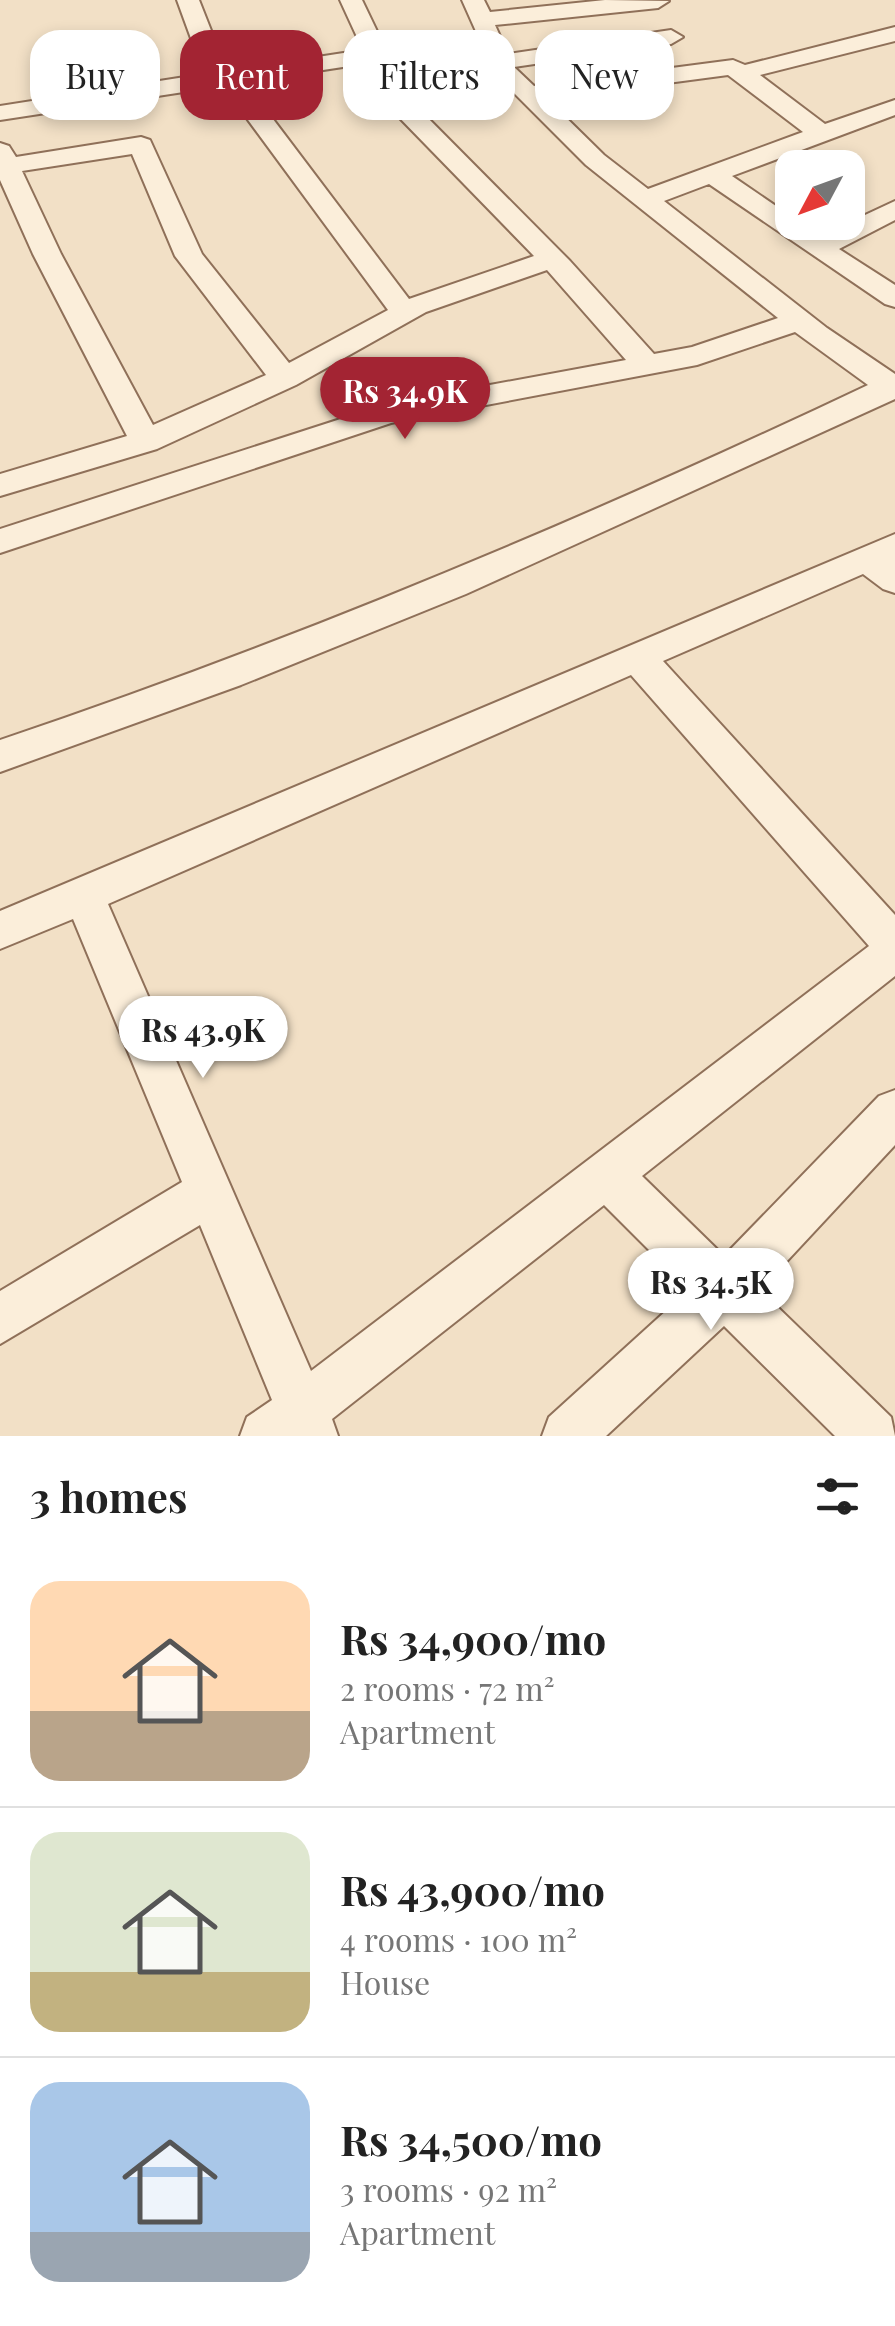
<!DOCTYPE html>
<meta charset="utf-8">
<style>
body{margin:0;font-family:"Playfair Display",serif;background:#f6f6f6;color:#222;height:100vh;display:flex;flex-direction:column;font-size:38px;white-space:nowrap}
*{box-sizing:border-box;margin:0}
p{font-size:32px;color:#767676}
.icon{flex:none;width:55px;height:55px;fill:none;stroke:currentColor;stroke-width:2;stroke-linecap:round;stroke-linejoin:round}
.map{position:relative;height:1436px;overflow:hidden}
.drawer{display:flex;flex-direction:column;background:#fff;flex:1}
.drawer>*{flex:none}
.top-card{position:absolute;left:30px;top:30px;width:835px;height:90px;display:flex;gap:20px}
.needle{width:65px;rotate:229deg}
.buttons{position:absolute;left:775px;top:150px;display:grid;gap:20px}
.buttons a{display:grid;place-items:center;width:90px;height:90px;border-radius:20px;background:#fff;box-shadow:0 5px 15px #0003;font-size:50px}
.price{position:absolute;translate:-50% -85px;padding:0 22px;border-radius:35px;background:#fff;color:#222;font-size:32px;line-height:65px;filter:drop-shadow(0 2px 5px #0008)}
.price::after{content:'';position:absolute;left:50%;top:60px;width:30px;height:22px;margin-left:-15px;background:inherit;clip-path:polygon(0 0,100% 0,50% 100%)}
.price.selected{background:#a32433;color:#fff}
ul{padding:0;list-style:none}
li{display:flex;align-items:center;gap:30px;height:250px;padding:0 30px}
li+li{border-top:2px solid #e0e0e0}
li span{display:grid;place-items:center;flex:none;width:280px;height:200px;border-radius:30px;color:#555}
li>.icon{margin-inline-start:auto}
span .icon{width:120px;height:120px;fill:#fffc;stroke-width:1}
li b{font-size:42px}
h2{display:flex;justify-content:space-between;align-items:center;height:120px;padding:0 30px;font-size:42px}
.chip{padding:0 35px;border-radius:30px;background:#fff;box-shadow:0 5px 15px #0003;font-size:35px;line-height:90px}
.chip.selected{background:#a32433;color:#fff}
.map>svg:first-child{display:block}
</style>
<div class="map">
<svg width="895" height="1436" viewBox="0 0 895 1436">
<rect width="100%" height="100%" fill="#f2e0c6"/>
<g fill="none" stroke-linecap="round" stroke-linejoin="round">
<g stroke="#8f7059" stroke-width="4">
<g id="minor">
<path d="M177,0H199L227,71L363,50L340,0H362L410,100L570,261L654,354L692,347L778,318L586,165L495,74L462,0H484L490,12L605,0L669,1L658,8L495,25L508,54L671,30L683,37L671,44L514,67L534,86L733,60L745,65L895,27V41L760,75L825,124L895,100V115L732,176L792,217V222H800L820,236L895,201V220L839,249L895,285V307L885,304L709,184L664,201L827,328L895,374V399L466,594L241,685L0,772V740C297,640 585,519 868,385L795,332L697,365L391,423L0,553V529L387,404L626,360L547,270L426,312L296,385L157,449L0,496V474L127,436L33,254L0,180V143L9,146L16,157L141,137L150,140L202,254L289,363L388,310L223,86L0,120V106L204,74ZM369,63L390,108L534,256L409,299L245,82ZM728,75L803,132L648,189L604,155L547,99ZM132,154L175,256L266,375L153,425L61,254L22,171Z"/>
<path d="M895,534V593L883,589L863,574L663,661L895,915V976L642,1176L724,1256L879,1096L895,1090V1145L760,1290L891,1417L895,1436H835L724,1326L606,1436H542L549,1417L689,1290L604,1205L332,1419L338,1436H240L247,1417L272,1400L200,1225L0,1344V1291L182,1182L73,919L0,949V911ZM631,675L869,946L311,1371L108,904Z"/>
</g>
</g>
<use href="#minor" fill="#fbeeda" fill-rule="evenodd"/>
</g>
</svg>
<div class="buttons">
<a><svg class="needle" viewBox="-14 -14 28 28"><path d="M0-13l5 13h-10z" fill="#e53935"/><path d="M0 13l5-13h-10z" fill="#767676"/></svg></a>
</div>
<b class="price selected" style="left:405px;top:442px">Rs 34.9K</b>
<b class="price" style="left:203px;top:1081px">Rs 43.9K</b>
<b class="price" style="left:711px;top:1333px">Rs 34.5K</b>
<div class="top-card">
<a class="chip">Buy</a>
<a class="chip selected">Rent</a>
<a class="chip">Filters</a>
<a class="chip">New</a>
</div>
</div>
<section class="drawer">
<h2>3 homes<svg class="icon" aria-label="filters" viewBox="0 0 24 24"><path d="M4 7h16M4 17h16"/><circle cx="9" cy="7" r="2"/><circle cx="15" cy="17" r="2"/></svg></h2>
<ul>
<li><span style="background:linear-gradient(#ffd9b3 65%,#b9a48a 0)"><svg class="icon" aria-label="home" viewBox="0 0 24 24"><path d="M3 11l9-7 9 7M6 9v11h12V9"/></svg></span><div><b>Rs 34,900/mo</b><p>2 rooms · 72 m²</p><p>Apartment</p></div></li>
<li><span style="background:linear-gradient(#dfe7d0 70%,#c2b280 0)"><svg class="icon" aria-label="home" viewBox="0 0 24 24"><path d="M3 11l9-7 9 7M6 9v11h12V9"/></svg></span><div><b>Rs 43,900/mo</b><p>4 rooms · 100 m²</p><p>House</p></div></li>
<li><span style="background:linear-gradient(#a9c7e8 75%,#9aa5b1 0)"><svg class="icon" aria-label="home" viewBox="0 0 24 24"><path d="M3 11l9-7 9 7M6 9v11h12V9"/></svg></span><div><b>Rs 34,500/mo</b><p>3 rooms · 92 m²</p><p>Apartment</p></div></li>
</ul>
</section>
